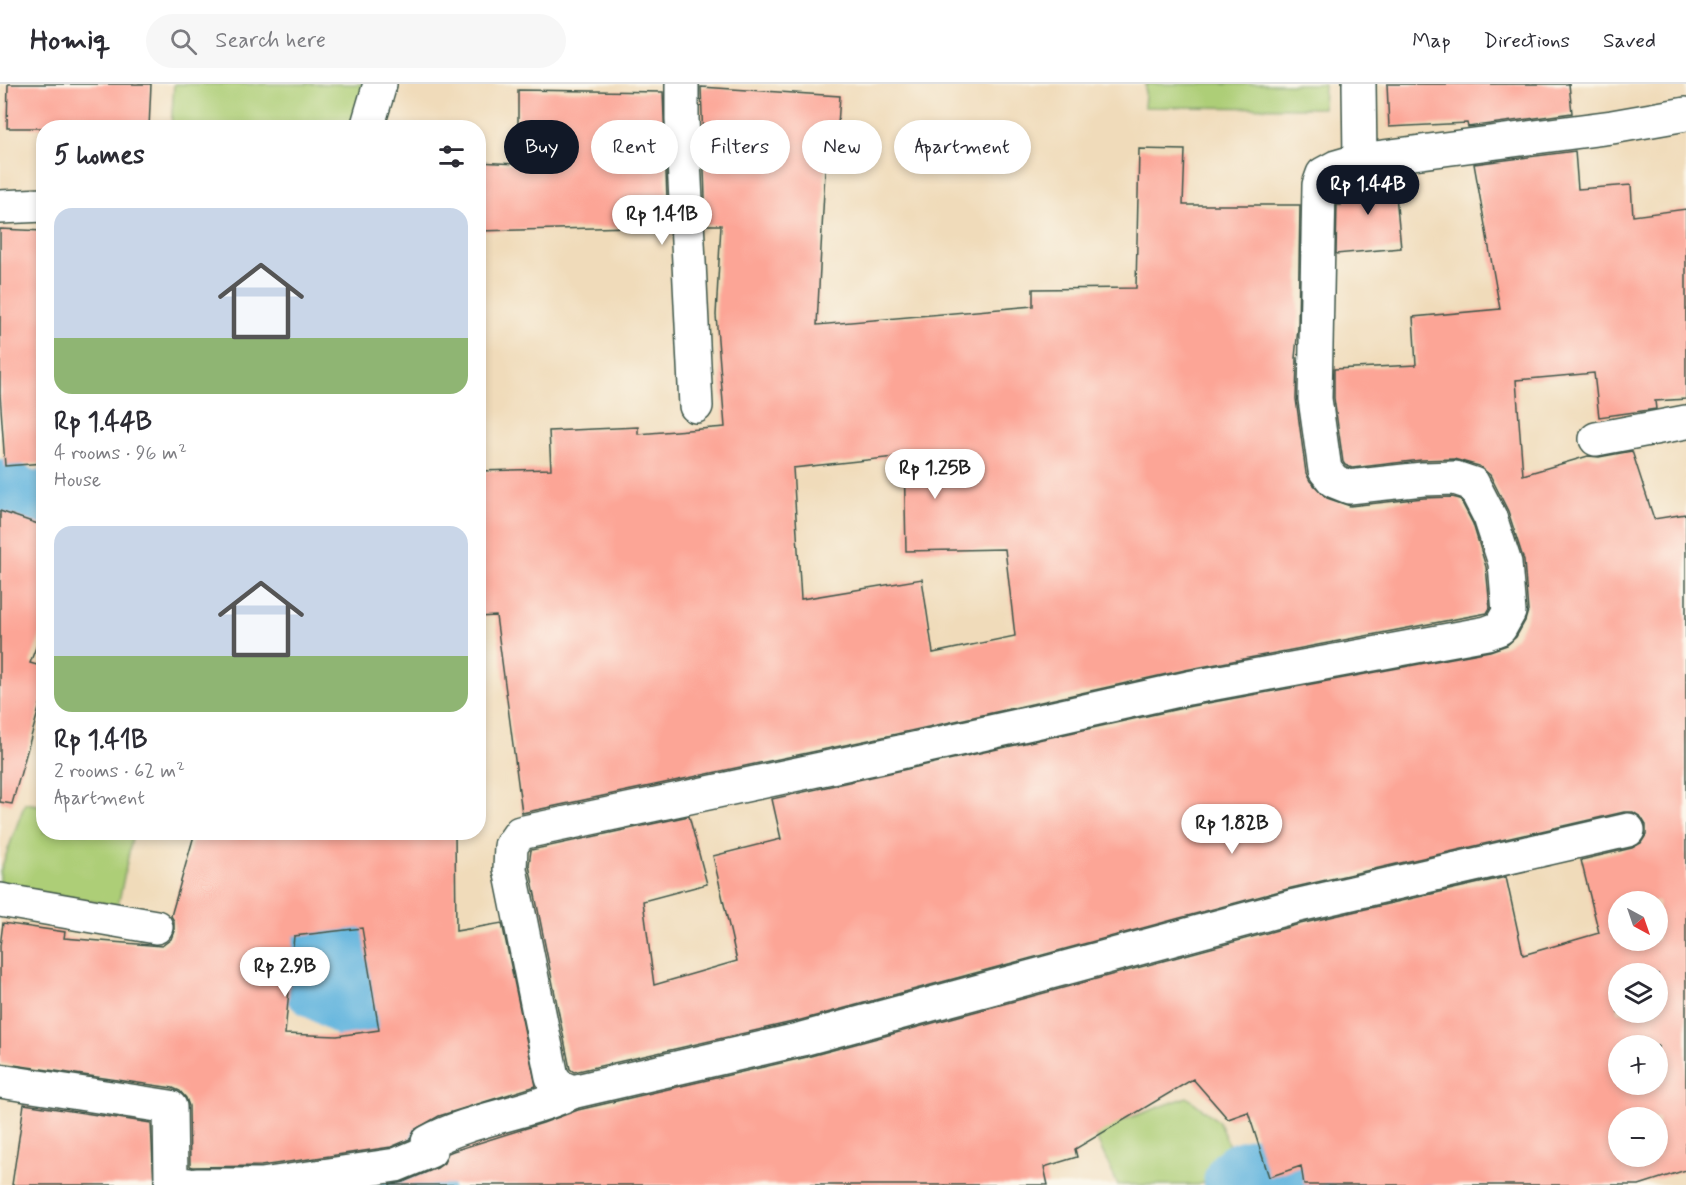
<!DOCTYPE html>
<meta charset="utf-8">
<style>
body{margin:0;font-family:Mynerve,sans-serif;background:#f7f7f7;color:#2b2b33;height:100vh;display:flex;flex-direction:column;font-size:22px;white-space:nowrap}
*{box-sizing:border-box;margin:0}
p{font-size:20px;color:#7c7c81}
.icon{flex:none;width:33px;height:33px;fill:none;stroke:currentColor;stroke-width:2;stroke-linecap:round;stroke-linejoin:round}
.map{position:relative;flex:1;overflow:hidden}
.side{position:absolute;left:36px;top:36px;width:450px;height:720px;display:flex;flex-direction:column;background:#fff;border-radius:24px;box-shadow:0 3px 9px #0003}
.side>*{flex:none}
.top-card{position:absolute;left:504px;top:36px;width:570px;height:54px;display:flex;gap:12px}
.needle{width:39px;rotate:140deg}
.buttons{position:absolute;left:1608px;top:807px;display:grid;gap:12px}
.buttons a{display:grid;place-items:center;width:60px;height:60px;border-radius:50%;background:#fff;box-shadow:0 3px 9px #0003;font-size:30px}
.price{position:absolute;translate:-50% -51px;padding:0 14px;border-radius:21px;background:#fff;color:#222;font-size:20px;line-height:39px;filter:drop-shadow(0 2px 3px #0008)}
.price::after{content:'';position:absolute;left:50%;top:36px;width:18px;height:14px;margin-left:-9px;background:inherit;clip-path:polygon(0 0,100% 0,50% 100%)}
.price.on{background:#111827;color:#fff}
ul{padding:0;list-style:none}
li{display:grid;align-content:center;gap:12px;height:318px;padding:0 18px}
li span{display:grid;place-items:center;height:186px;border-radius:18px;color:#555}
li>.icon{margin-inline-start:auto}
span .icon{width:108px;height:108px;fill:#fffc;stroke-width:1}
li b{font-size:26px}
h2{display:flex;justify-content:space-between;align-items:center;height:72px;padding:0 18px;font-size:26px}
.tag{padding:0 21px;border-radius:27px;background:#fff;box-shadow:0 3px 9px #0003;font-size:21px;line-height:54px}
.tag.on{background:#111827;color:#fff}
header{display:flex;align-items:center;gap:36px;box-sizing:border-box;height:84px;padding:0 30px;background:#fff;border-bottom:2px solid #e1e1e2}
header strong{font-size:28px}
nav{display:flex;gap:33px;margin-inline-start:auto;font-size:21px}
.search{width:420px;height:54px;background:#f7f7f7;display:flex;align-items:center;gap:15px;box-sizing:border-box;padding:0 21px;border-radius:33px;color:#7c7c81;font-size:22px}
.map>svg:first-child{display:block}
</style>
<header>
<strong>Homiq</strong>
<div class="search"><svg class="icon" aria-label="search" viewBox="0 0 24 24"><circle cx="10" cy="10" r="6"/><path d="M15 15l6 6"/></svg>Search here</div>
<nav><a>Map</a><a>Directions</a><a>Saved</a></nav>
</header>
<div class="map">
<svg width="1686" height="1101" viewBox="0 0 1686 1101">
<rect width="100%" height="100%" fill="#fbf7ec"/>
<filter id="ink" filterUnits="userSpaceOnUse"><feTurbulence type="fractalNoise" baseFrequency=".0167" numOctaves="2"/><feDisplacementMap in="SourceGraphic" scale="12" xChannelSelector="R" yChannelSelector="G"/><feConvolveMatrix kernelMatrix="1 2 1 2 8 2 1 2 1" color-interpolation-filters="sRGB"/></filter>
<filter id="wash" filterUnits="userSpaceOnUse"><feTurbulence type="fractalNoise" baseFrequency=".008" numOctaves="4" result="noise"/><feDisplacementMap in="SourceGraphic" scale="24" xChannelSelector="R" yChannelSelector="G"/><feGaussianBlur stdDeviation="1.35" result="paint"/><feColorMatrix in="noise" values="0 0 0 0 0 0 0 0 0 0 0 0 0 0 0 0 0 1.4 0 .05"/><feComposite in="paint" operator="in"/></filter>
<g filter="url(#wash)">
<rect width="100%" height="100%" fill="#f0dbba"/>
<g fill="#adce77" stroke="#668656" stroke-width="1.5">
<polygon points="174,0 365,0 354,43 171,44"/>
<polygon points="1146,0 1324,0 1323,24 1144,23"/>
<polygon points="25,719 43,722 44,748 133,749 118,822 0,802 0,788"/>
<polygon points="1187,1013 1218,1037 1239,1084 1197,1101 1118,1101 1093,1047"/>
</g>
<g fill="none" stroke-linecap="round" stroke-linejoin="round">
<g stroke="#63b5de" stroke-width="90">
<polyline points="0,420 23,430 44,432"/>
<polyline points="343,748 338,777 323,802 320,832 323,891 372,920 387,957 408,1101"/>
<polyline points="1248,1101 1422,1058"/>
</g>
</g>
<g id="blocks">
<g fill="#fca596" fill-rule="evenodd">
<polygon points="8,0 151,0 149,44 7,44"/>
<polygon points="1387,0 1569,0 1572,29 1468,43 1467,39 1389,43"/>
<path d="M701,3L840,12L836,70L826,69L817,241L1033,222V205L1136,204L1139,65L1185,66L1183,121H1300L1298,244L1295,274H1297L1296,315L1306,389L1310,397L1327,414L1350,422L1424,414L1452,413L1460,415L1473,440L1486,483L1490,524L1487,529L1185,586L883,653L522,729L496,532L478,533V387L551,385L549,347L638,343V350L725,343L716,231L721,141H706ZM904,372L906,467L1005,465L1015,552L933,569L922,495L801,515L793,384Z"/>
<polygon points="518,6 663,8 668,142 478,147 478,78 518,80"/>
<path d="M1575,67L1578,105L1631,101L1633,132L1686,125V315L1655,317L1656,325L1599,333L1594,289L1516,296L1523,391L1588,372L1599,373L1632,367L1654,435L1686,430V1086L1639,1101H1304L1301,1082L1269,1093L1248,1028L1228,1035L1193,995L1075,1065L1077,1073L1044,1083L1048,1101H389L403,1098L437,1084L444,1079L448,1069L453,1067L543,1039L578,1026L807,973L1300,840L1506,793L1523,871L1599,849L1581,776L1632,764L1641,759L1646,751V741L1641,733L1633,728H1624L1291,804L797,937L574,988L570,985L529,781L531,766L689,732L707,800L643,817L654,901L737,877L713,772L781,755L772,715L1192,622L1490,567L1507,561L1516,553L1525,537L1528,527L1524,477L1508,427L1490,391L1479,382L1454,375L1421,376L1352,384L1345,381L1343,378L1334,314V285L1416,281L1413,233L1500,225L1474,80ZM1618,818H1658V856H1618ZM1618,890H1658V928H1618ZM1618,962H1658V1000H1618ZM1618,1034H1658V1072H1618Z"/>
<polygon points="1394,90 1401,164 1336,170 1337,121 1341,121 1339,103 1364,94"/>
<polygon points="0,145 44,147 44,379 5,382 0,310"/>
<polygon points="0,427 44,442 44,542 30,579 44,583 44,607 12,720 0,718"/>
<path d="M195,748H455L456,847L502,839L536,1002L439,1032L414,1046L410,1055L391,1063L261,1082L193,1083L190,1082L189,1022L186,1014L180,1007L173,1004L0,979V862L3,839L65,848L64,854L162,862L171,855L174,847V837L171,832ZM362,844L379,946L337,952L285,950L294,852Z"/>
<polygon points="24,1020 151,1039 154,1101 12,1101"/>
</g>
</g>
</g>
<g filter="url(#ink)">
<use href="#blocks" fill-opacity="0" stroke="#3e5548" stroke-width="1.5"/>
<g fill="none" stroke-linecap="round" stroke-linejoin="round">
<g stroke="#3e5548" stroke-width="36">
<g id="street">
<polyline points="682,0 682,35 696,322"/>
<polyline points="1359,0 1360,76 1612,43 1686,30"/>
<polyline points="367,44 380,0"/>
<polyline points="0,123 44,121"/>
<polyline points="1596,355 1686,338"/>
<polyline points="0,816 156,843"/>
<polyline points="0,997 170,1023 171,1094 179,1100 189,1101"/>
<polyline points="572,1008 559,1002 552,993 510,785 511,762 520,749 887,671 1188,604 1487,549 1500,544 1509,528 1505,479 1490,433 1473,400 1455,394 1423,395 1349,403 1334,397 1325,386 1315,315 1319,101 1323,90 1336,83 1360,76"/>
<path d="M197,1101H262L396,1081L430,1067L428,1058C473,1034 526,1030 572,1008L802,955L1295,822L1628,746"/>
</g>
</g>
<use href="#street" stroke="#fff" stroke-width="33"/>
</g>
</g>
</svg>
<div class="buttons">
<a><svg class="needle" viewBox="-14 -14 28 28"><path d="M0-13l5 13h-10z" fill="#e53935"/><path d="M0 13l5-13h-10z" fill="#7c7c81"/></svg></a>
<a><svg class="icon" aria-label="layers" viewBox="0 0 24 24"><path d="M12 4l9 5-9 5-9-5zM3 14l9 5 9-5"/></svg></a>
<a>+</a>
<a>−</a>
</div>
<b class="price on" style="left:1368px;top:132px">Rp 1.44B</b>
<b class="price" style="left:662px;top:162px">Rp 1.41B</b>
<b class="price" style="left:935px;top:416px">Rp 1.25B</b>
<b class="price" style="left:1232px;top:771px">Rp 1.82B</b>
<b class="price" style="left:285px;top:914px">Rp 2.9B</b>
<div class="top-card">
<a class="tag on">Buy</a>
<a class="tag">Rent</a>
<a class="tag">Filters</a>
<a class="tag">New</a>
<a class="tag">Apartment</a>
</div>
<section class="side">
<h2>5 homes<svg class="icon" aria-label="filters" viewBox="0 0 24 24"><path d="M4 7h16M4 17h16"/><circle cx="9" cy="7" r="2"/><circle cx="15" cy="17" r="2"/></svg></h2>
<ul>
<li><span style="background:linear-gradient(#c9d6e8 70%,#8fb573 0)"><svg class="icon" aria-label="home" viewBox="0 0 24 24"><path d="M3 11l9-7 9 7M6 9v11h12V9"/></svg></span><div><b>Rp 1.44B</b><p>4 rooms · 96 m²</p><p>House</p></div></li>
<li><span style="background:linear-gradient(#c9d6e8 70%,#8fb573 0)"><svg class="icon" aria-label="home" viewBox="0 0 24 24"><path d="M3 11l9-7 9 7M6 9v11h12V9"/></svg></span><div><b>Rp 1.41B</b><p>2 rooms · 62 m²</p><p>Apartment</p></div></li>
</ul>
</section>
</div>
